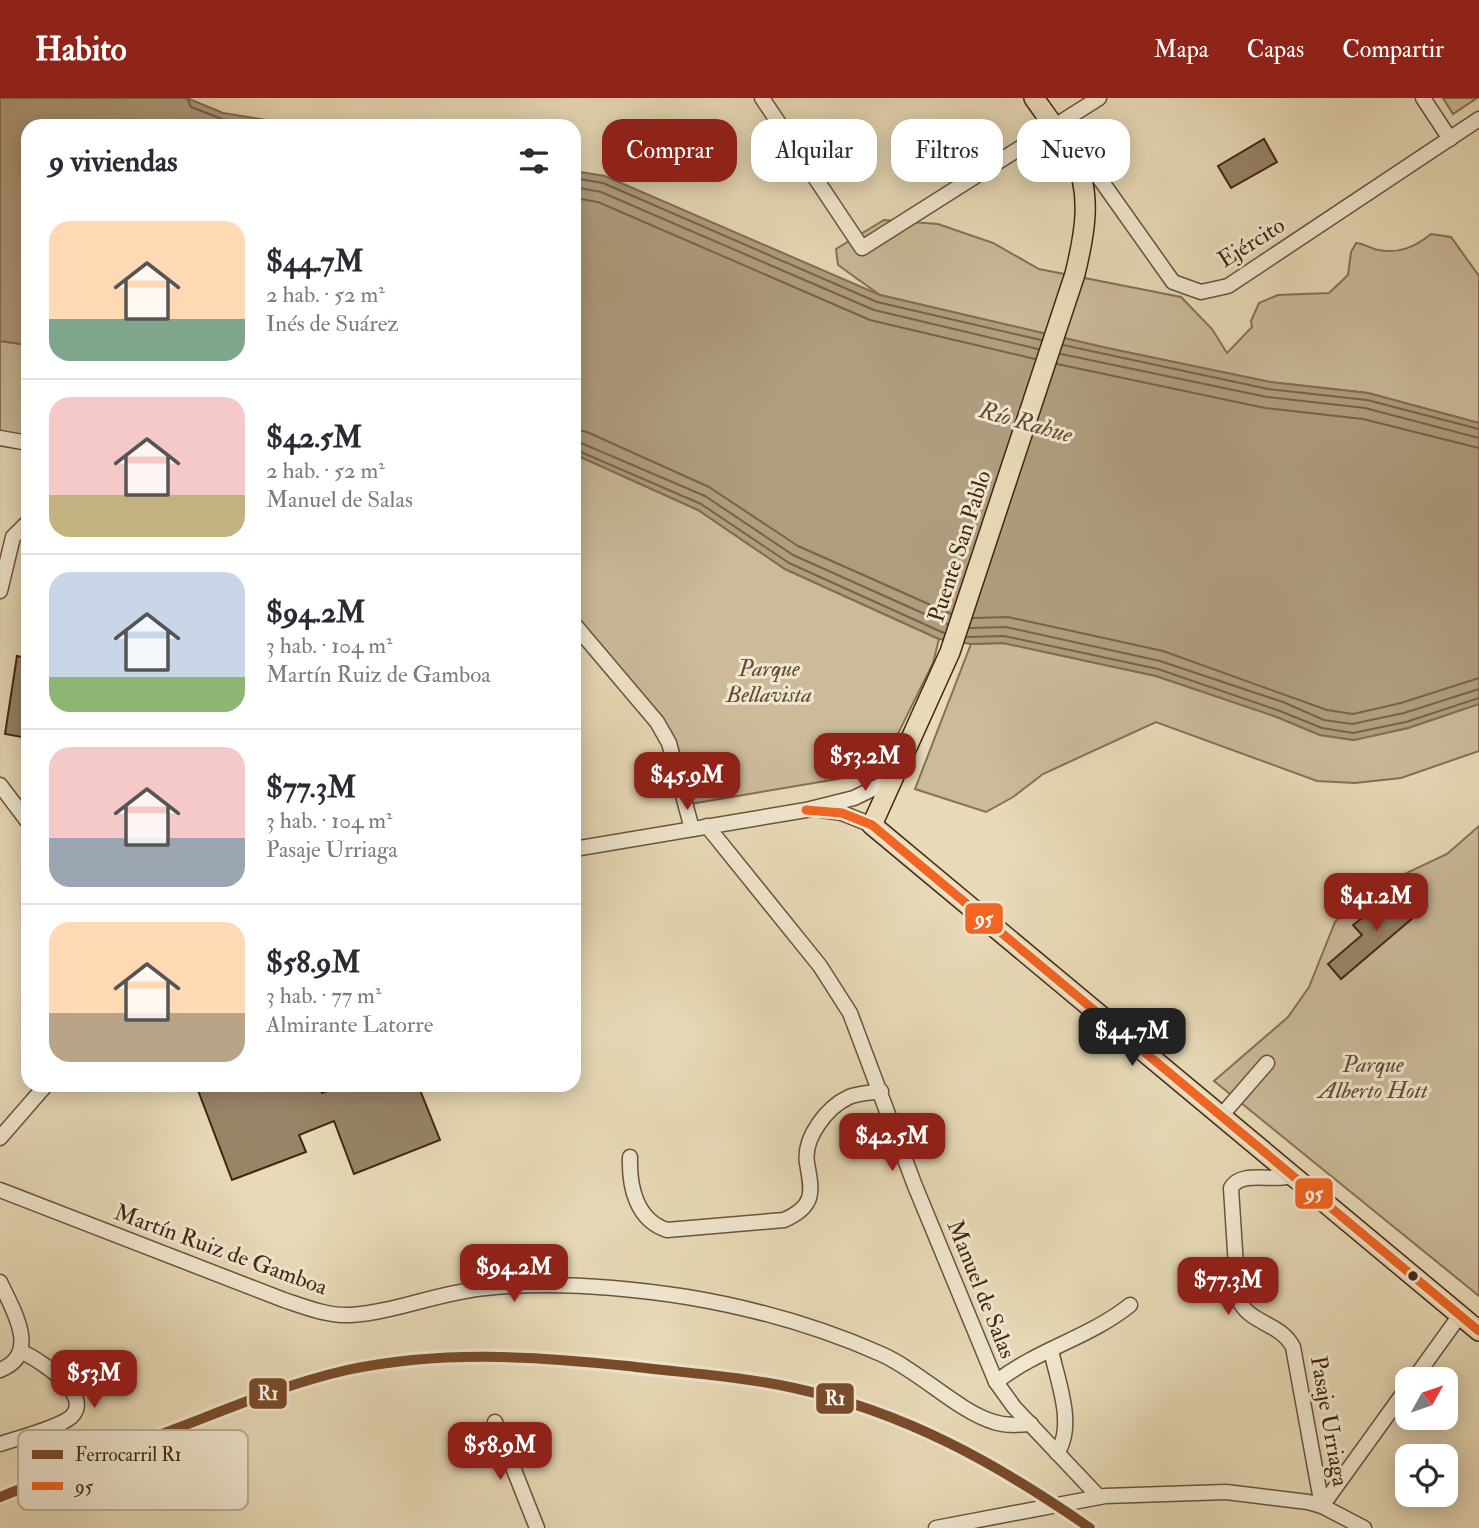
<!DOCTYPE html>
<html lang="es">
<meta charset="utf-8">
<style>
body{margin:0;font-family:"IM FELL Double Pica",serif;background:#f2f2f3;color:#2b2b33;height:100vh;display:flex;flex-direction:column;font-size:26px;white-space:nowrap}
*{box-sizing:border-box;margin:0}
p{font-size:23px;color:#7c7c81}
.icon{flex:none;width:38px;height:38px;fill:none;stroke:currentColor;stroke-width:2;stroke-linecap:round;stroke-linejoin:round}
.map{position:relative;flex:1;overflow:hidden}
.panel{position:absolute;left:21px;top:21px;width:560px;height:973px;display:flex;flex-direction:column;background:#fff;border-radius:21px;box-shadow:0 4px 18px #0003}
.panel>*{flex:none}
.banner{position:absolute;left:602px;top:21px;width:665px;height:63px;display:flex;gap:14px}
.needle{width:46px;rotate:50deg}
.tools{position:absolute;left:1395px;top:1269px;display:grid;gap:14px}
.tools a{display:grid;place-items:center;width:63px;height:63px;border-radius:14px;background:#fff;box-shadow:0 4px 18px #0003;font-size:35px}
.price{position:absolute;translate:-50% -60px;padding:0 16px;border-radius:14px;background:#8f2418;color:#fff;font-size:23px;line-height:46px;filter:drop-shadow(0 2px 4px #0008)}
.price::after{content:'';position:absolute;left:50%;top:42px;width:21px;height:16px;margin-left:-10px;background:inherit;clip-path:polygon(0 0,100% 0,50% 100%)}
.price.current{background:#222;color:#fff}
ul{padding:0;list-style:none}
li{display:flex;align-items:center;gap:21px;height:175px;padding:0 28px}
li+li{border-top:2px solid #e1e1e2}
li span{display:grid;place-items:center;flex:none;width:196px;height:140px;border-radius:21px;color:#555}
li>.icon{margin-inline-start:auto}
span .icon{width:84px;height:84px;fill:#fffc;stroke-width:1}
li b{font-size:30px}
h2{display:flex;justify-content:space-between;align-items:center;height:84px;padding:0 28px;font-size:30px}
.pill{padding:0 24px;border-radius:21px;background:#fff;box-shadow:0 4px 18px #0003;font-size:24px;line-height:63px}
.pill.current{background:#8f2418;color:#fff}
header{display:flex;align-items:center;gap:42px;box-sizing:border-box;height:98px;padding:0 35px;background:#8f2418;color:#fff}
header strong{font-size:33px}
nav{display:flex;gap:38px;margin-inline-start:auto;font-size:24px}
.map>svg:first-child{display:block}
</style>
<header>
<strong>Habito</strong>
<nav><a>Mapa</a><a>Capas</a><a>Compartir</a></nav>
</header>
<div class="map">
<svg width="1479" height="1430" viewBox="0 0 1479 1430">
<rect width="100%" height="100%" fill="#e8dab7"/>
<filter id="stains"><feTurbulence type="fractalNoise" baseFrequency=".00286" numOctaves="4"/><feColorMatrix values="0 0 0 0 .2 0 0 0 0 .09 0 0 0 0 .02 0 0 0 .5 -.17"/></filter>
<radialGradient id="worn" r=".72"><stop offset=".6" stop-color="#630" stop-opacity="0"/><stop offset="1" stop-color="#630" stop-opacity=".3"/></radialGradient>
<g fill="#ccbb9b" stroke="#877056" stroke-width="2">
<polygon points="1443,0 1477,0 1453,16"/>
<path d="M884,122L938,126L993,145L1039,171L1181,199L1212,231L1227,255L1252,229L1251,223L1259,205L1278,197L1329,195L1348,177L1351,154L1356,145C1365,146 1370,150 1378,152C1399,156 1415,149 1431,136L1451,139L1479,178V325L1368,295L1270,284L1107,250L880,197L838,167L836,151Z"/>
<polygon points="0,243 28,247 28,341 0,335"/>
<polygon points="574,356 698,412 785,471 939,541 933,565 879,674 690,706 673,637 574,517"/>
<polygon points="1003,545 1156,578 1277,619 1320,637 1353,642 1408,630 1479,606 1479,653 1401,680 1355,685 1317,683 1156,624 1043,676 1013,699 986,714 915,691 971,546"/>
<polygon points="1479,728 1479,1198 1214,983 1288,919 1309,889 1335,824 1358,798 1447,756"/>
</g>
<g fill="#b09d7f" stroke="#846d53" stroke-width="2">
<polygon points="0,0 187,0 223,15 303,28 28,28 28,247 0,243"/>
<polygon points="574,73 605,78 880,197 1107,250 1270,284 1368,295 1479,325 1479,606 1408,630 1354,642 1320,637 1277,619 1156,578 1003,545 971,546 939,541 785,471 698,412 574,356"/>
</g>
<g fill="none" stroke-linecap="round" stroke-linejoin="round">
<g stroke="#796248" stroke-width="2">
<polyline points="187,0 191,9 222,21 261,28"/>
<polyline points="574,80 603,85 877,204 1041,242"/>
<polyline points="574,89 601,94 874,212 1038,251"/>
<polyline points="574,100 598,104 870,222 1035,261"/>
<polyline points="1063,247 1268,291 1367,302 1479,331"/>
<polyline points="1061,256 1267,299 1365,310 1479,340"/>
<polyline points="1057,266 1265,310 1363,321 1479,350"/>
<polyline points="574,331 587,334 709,389 798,448 951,516"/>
<polyline points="574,342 705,398 793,457 947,526"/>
<polyline points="574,351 701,406 789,465 944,535"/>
<polyline points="973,520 1008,519 1163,553 1327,612 1353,616 1401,605 1479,580"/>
<polyline points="970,530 1006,529 1160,563 1283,604 1324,622 1352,626 1404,615 1479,591"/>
<polyline points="967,539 1004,538 1158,571 1280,613 1322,630 1353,635 1406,624 1479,600"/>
</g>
</g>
<g fill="#988468" stroke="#422612" stroke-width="2">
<polygon points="1264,41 1277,64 1231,90 1218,68"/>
<polygon points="17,558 28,560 28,640 5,636"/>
<polygon points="1414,793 1427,808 1341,881 1328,866 1362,837 1353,827 1372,812 1380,821"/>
<polygon points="196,987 319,987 322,995 344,987 418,987 440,1042 354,1076 334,1023 299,1037 306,1054 232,1082"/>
</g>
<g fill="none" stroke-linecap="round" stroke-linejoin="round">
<g stroke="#6c533b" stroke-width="17">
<g id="minor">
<polyline points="762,0 862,150 1099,0"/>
<polyline points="1423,0 1450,41"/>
<polyline points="1075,60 1095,74 1173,184 1201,194 1228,188 1479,21"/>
<polyline points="0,340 28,345"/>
<polyline points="0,493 13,439 28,424"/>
<polyline points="574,526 657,624 669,645 692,731"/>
<polyline points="0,687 28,724"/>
<polyline points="821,712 842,715 872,727"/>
<polyline points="707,728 820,868 850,915 915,1088 996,1284 1014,1309 1099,1399"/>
<polyline points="574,751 806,712 854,700 893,681"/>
<polyline points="1221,1018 1267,965"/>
<polyline points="0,1040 46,987"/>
<path d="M630,1059C629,1088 636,1122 667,1132L784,1122C816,1108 812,1093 807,1065C803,1040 827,1009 849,999C858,995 871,995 881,993"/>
<path d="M1293,1078C1271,1084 1241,1072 1231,1090L1238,1200C1248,1226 1280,1224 1293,1249L1322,1408"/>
<path d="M0,1092L284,1202C305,1209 327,1218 351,1217C396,1214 440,1194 486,1190C552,1183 622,1189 687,1199C753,1210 820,1229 881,1256C918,1272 959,1314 994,1324C1006,1328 1018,1327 1031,1326"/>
<path d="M0,1184C13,1212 41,1256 0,1272"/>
<path d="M1051,1252C1057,1282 1076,1327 1057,1355"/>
<polyline points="1414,1281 1455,1224"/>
<path d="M996,1284C1038,1251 1089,1240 1130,1207"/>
<polyline points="495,1324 537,1430"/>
<path d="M0,1346C18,1340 58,1330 71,1319C95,1297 38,1261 22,1254"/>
<polyline points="1322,1408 1407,1290"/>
<polyline points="936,1430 1105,1398 1226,1394 1308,1404 1322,1408 1364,1430"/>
</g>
</g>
<g stroke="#422612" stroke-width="22">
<path id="major" d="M1034,0C1047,19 1063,39 1074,59C1093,96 1084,139 1075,176L950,554L872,727L1479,1233"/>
</g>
<use href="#minor" stroke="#f0e7d0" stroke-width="14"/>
<use href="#major" stroke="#e8dab7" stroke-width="19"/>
<g stroke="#f0e7d0" stroke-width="14">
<polyline id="bus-1" points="806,712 842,715 872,727 1479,1233"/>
</g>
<use href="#bus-1" stroke="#f26522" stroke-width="9"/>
<g stroke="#f0e7d0" stroke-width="16">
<path id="rail-1" d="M0,1399C61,1375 122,1351 183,1328C237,1307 290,1285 347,1272C441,1252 533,1258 628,1268C684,1275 740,1278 794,1290C905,1314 998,1366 1090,1430"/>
</g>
<use href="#rail-1" stroke="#7a4b2a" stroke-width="10"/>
</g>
<circle fill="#422612" stroke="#f0e7d0" stroke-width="2.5" cx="1413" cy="1178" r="6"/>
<g text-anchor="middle" stroke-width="6" stroke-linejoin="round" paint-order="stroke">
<g font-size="23" fill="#422612" stroke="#f0e7d0">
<text transform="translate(1251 144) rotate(-32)" y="8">Ejército</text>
<text transform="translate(959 448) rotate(-72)" y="8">Puente San Pablo</text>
<text transform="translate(221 1151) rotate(20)" y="8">Martín Ruiz de Gamboa</text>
<text transform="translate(982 1191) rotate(68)" y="8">Manuel de Salas</text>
<text transform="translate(1330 1323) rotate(80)" y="8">Pasaje Urriaga</text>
</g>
<g font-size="23" font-style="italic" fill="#644b34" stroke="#f0e7d0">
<text x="769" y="578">Parque<tspan x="769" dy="26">Bellavista</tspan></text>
<text x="1373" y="974">Parque<tspan x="1373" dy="26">Alberto Hott</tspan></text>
</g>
<g font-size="24" font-style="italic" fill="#634a33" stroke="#f0e7d0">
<text transform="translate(1026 324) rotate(16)" y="8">Río Rahue</text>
</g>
</g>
<rect x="18" y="1332" width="230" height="80" rx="10" fill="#f0e7d0" stroke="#bcad97" stroke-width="2"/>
<rect x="32" y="1352" width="31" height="9" fill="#7a4b2a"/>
<rect x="32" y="1384" width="31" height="8" fill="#f26522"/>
<g font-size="19" fill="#422612">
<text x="75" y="1363">Ferrocarril R1</text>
<text x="75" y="1395">95</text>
</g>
<g stroke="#f0e7d0" stroke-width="2.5">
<rect x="964" y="804" width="40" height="33" rx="7" fill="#f26522"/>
<rect x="1294" y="1079" width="40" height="33" rx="7" fill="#f26522"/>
<rect x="248" y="1279" width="40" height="33" rx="7" fill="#7a4b2a"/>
<rect x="815" y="1284" width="40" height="33" rx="7" fill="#7a4b2a"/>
</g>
<g font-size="19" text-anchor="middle" font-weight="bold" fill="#fff">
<text x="984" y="827">95</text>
<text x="1314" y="1102">95</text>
<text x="268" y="1302">R1</text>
<text x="835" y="1307">R1</text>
</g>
<rect width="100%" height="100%" filter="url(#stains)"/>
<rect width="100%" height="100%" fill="url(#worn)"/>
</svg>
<div class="tools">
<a><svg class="needle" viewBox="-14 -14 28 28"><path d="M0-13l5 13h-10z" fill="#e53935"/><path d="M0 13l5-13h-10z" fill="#7c7c81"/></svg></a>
<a><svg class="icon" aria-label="locate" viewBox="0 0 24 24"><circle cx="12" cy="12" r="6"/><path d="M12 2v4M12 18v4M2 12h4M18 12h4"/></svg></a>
</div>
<b class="price" style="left:865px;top:695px">$53.2M</b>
<b class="price" style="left:687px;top:714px">$45.9M</b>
<b class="price" style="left:1376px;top:835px">$41.2M</b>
<b class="price current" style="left:1132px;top:970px">$44.7M</b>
<b class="price" style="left:892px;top:1075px">$42.5M</b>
<b class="price" style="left:514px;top:1206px">$94.2M</b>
<b class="price" style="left:1228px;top:1219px">$77.3M</b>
<b class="price" style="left:94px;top:1312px">$53M</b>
<b class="price" style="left:500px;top:1384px">$58.9M</b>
<div class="banner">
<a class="pill current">Comprar</a>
<a class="pill">Alquilar</a>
<a class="pill">Filtros</a>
<a class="pill">Nuevo</a>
</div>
<section class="panel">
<h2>9 viviendas<svg class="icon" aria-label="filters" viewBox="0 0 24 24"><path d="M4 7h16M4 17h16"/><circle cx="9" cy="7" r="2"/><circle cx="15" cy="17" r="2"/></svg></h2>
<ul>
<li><span style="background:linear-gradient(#ffd9b3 70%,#7fa58c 0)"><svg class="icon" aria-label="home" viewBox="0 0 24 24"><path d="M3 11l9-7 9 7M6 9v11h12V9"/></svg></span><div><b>$44.7M</b><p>2 hab. · 52 m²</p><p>Inés de Suárez</p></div></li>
<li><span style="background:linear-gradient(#f6c9c9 70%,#c2b280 0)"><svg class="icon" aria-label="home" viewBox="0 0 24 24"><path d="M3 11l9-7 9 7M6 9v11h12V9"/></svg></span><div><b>$42.5M</b><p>2 hab. · 52 m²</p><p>Manuel de Salas</p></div></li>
<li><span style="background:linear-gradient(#c9d6e8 75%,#8fb573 0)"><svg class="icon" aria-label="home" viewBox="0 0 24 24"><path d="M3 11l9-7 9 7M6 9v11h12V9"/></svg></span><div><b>$94.2M</b><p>3 hab. · 104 m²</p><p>Martín Ruiz de Gamboa</p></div></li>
<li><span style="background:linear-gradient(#f6c9c9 65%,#9aa5b1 0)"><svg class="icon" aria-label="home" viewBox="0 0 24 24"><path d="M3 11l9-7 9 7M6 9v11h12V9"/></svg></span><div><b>$77.3M</b><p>3 hab. · 104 m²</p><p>Pasaje Urriaga</p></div></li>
<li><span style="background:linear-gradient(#ffd9b3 65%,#b9a48a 0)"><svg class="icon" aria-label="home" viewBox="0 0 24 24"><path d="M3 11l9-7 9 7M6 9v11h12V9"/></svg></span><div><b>$58.9M</b><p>3 hab. · 77 m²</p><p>Almirante Latorre</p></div></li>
</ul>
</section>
</div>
